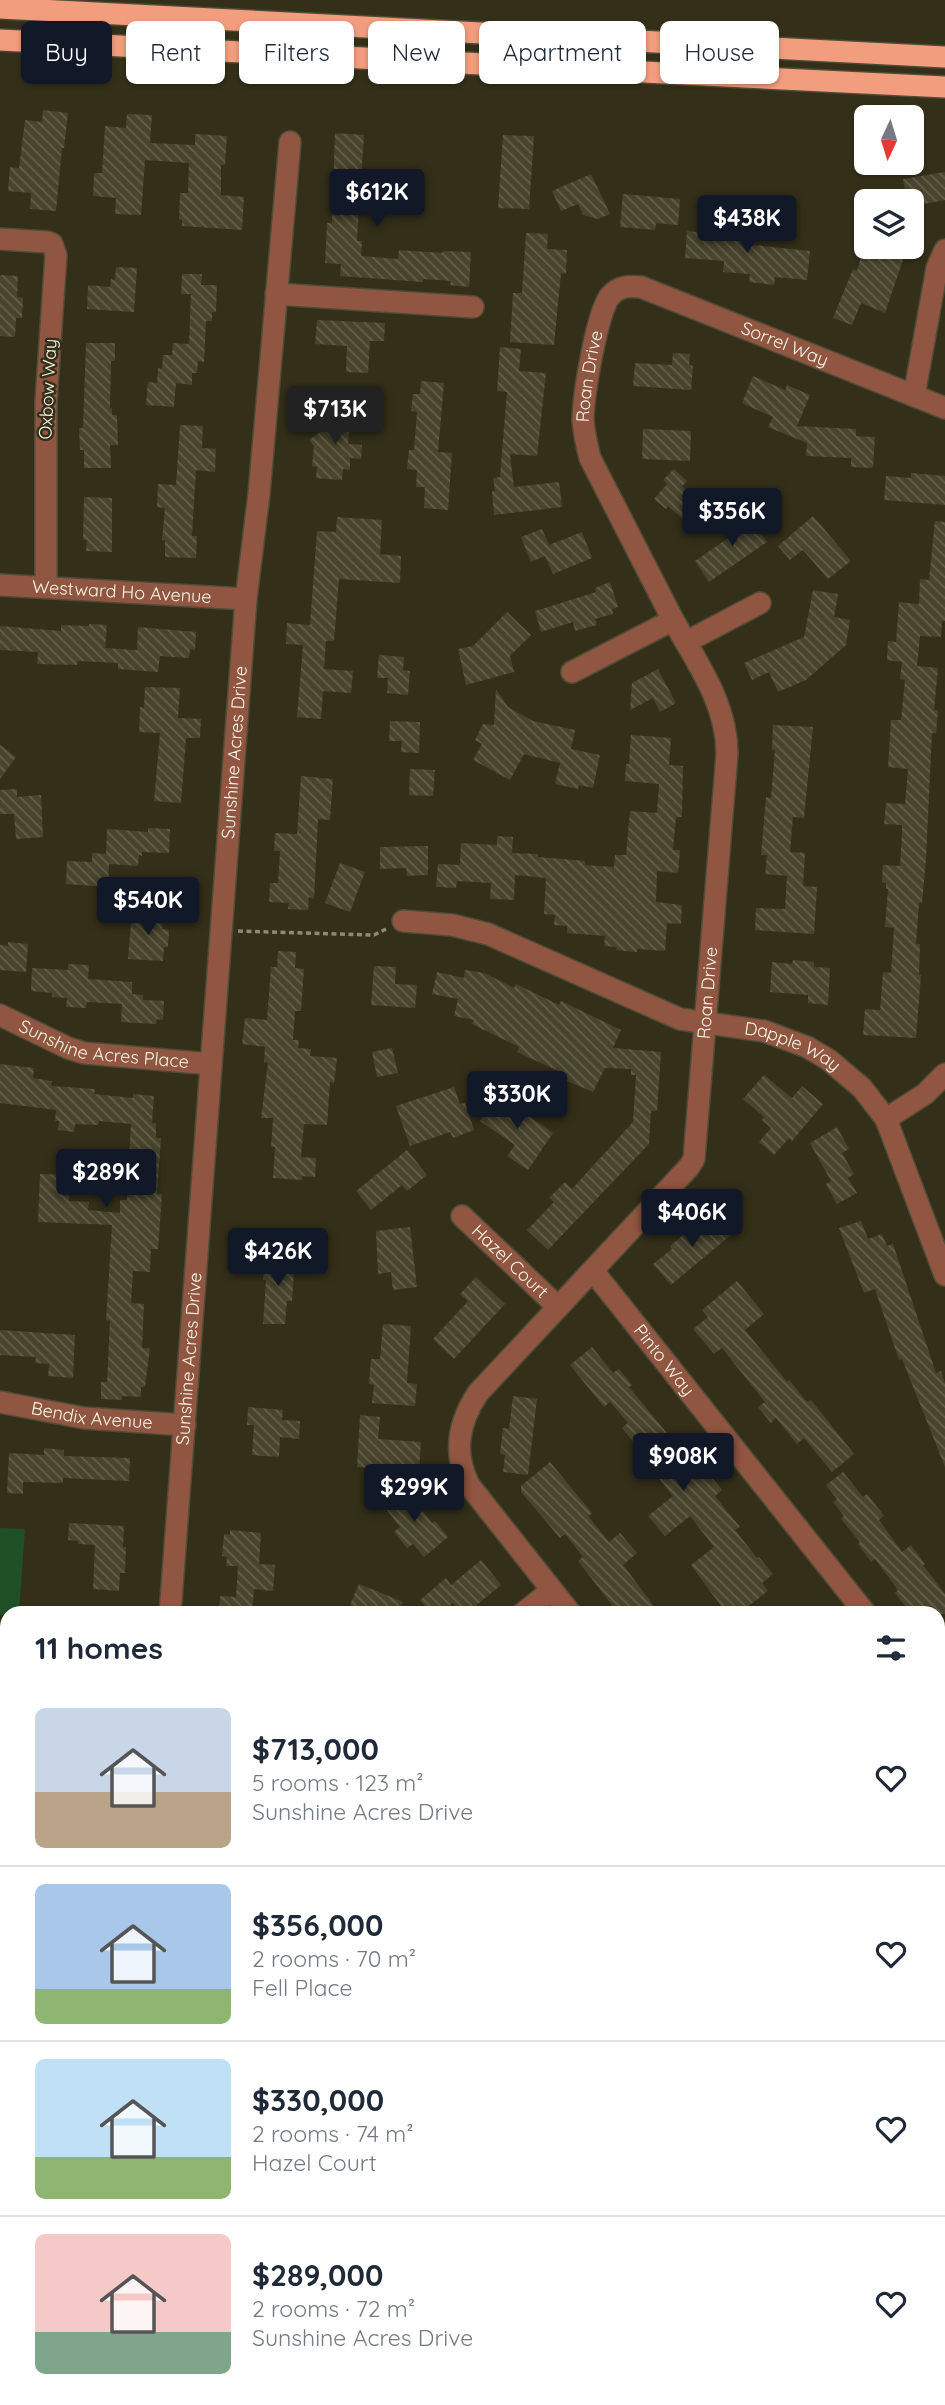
<!DOCTYPE html>
<meta charset="utf-8">
<style>
body{margin:0;font-family:Quicksand,sans-serif;background:#f2f2f3;color:#1f2937;height:100vh;display:flex;flex-direction:column;font-size:26px;white-space:nowrap}
*{box-sizing:border-box;margin:0}
p{font-size:23px;color:#747a83}
.icon{flex:none;width:38px;height:38px;fill:none;stroke:currentColor;stroke-width:2;stroke-linecap:round;stroke-linejoin:round}
.map{position:relative;flex:1;overflow:hidden}
.sheet{position:absolute;left:0px;top:1606px;width:945px;height:800px;display:flex;flex-direction:column;background:#fff;border-radius:21px 21px 0 0;box-shadow:0 2px 5px #0004}
.sheet>*{flex:none}
.banner{position:absolute;left:21px;top:21px;width:903px;height:63px;display:flex;gap:14px}
.needle{width:46px;rotate:184deg}
.fabs{position:absolute;left:854px;top:105px;display:grid;gap:14px}
.fabs a{display:grid;place-items:center;width:70px;height:70px;border-radius:10px;background:#fff;box-shadow:0 2px 5px #0004;font-size:35px}
.price{position:absolute;translate:-50% -60px;padding:0 16px;border-radius:7px;background:#111827;color:#fff;font-size:23px;line-height:46px;filter:drop-shadow(0 2px 4px #0008)}
.price::after{content:'';position:absolute;left:50%;top:42px;width:21px;height:16px;margin-left:-10px;background:inherit;clip-path:polygon(0 0,100% 0,50% 100%)}
.price.on{background:#222;color:#fff}
ul{padding:0;list-style:none}
li{display:flex;align-items:center;gap:21px;height:175px;padding:0 35px}
li+li{border-top:2px solid #e0e1e3}
li span{display:grid;place-items:center;flex:none;width:196px;height:140px;border-radius:10px;color:#555}
li>.icon{margin-inline-start:auto}
span .icon{width:84px;height:84px;fill:#fffc;stroke-width:1}
li b{font-size:30px}
h2{display:flex;justify-content:space-between;align-items:center;height:84px;padding:0 35px;font-size:30px}
.tag{padding:0 24px;border-radius:10px;background:#fff;box-shadow:0 2px 5px #0004;font-size:24px;line-height:63px}
.tag.on{background:#111827;color:#fff}
.map>svg:first-child{display:block}
</style>
<div class="map">
<svg width="945" height="2405" viewBox="0 0 945 2405">
<defs>
<pattern id="building-back-hatch" width="6" height="6" patternUnits="userSpaceOnUse" patternTransform="scale(1.75)"><rect width="6" height="6" fill="#48442d"/><path d="M-1 5l2 2M0 0l6 6M5-1l2 2" fill="none" stroke="#63604b"/></pattern>
</defs>
<rect width="100%" height="100%" fill="#332f19"/>
<polygon fill="#1f5026" points="0,1528 25,1529 19,1613 7,1614 7,1616 0,1615"/>
<g fill="url(#building-back-hatch)">
<polygon points="43,110 68,113 64,148 62,148 56,211 30,209 31,193 8,191 10,167 19,168 25,120 42,122"/>
<polygon points="127,114 152,115 150,143 195,145 195,134 227,136 225,165 221,165 221,195 244,197 242,230 182,226 182,220 179,219 180,193 188,193 189,163 145,160 141,215 115,214 116,198 93,196 94,173 102,173 105,126 126,128"/>
<polygon points="335,133 364,135 361,180 388,182 387,201 362,199 362,205 359,205 357,241 362,241 361,256 398,259 399,250 442,253 443,251 471,252 469,287 450,285 451,281 423,279 423,282 340,276 341,264 325,263 327,223 332,223"/>
<polygon points="503,135 534,136 529,209 498,208"/>
<polygon points="945,172 945,200 912,206 912,201 907,201 903,179"/>
<polygon points="591,174 610,214 598,219 583,215 578,204 561,211 552,191"/>
<polygon points="623,194 680,199 678,225 656,223 655,230 620,227"/>
<polygon points="719,222 741,223 739,236 745,236 744,244 810,251 807,280 775,277 774,285 749,282 750,274 723,272 724,261 685,258 687,231 718,234"/>
<polygon points="526,233 548,234 547,249 567,250 566,274 561,273 554,345 510,342 513,293 522,293"/>
<polygon points="864,247 890,247 906,251 885,313 861,303 852,325 833,318 853,269 857,271"/>
<polygon points="116,267 137,268 134,312 87,309 88,285 110,287 111,279 115,280"/>
<polygon points="182,274 202,274 201,285 217,285 216,312 212,312 212,321 206,321 204,362 198,361 197,373 192,373 192,385 176,383 174,407 146,405 148,382 157,383 158,368 162,369 163,355 172,355 173,343 189,344 191,294 181,294"/>
<polygon points="0,275 18,276 17,297 23,298 22,318 16,318 15,337 0,336"/>
<polygon points="317,320 385,323 384,341 370,341 368,373 346,372 347,346 315,344"/>
<polygon points="86,343 115,343 115,361 111,361 110,408 112,408 112,415 117,415 118,445 110,445 111,468 84,468 84,450 80,450 79,428 83,428"/>
<polygon points="500,347 521,349 519,371 546,373 537,456 510,454 514,487 559,482 562,507 494,515 492,491 495,491 493,478 500,477 507,392 497,391"/>
<polygon points="673,353 690,354 689,365 693,366 691,390 633,386 635,363 672,365"/>
<polygon points="753,376 785,390 787,385 810,395 797,426 856,429 856,436 875,437 873,468 851,467 851,458 806,456 807,443 768,427 773,417 742,403"/>
<polygon points="421,381 444,383 438,452 452,453 448,510 424,508 425,487 416,487 417,470 407,469 409,450 414,450 417,412 411,411 413,394 420,394"/>
<polygon points="329,407 351,409 348,444 362,445 361,459 350,458 350,470 343,469 342,480 316,478 317,467 312,466 314,446 309,440 327,427"/>
<polygon points="180,425 203,426 202,448 216,449 215,472 196,470 192,536 197,536 196,558 165,557 165,540 162,540 165,508 157,507 158,484 176,485"/>
<polygon points="643,429 691,431 690,461 642,459"/>
<polygon points="674,469 687,481 682,486 712,513 696,531 668,506 666,509 654,499 667,484 663,480"/>
<polygon points="911,473 945,476 945,505 884,500 886,476 911,478"/>
<polygon points="84,497 112,498 112,552 86,551 87,540 83,540"/>
<polygon points="745,511 767,542 709,582 695,561 734,534 726,524"/>
<polygon points="813,516 851,561 828,579 803,550 790,560 778,546"/>
<polygon points="337,517 382,520 380,554 401,556 400,583 339,579 334,641 326,641 324,669 353,671 351,693 323,691 321,719 297,717 303,645 286,644 287,623 310,625 317,531 336,532"/>
<polygon points="935,521 945,522 945,621 942,621 941,637 920,636 917,666 938,668 934,710 938,710 936,733 932,733 926,859 922,903 919,903 916,944 920,944 919,975 921,975 916,1038 863,1035 865,1009 880,1010 883,972 891,973 894,928 885,927 888,889 886,889 886,883 882,882 883,865 900,866 902,833 902,825 884,824 886,803 905,804 908,769 888,767 891,720 901,720 905,680 900,679 902,662 887,660 888,641 896,642 899,602 919,604 920,579 929,580"/>
<polygon points="542,529 549,545 582,532 592,558 553,574 545,556 531,562 521,537"/>
<polygon points="610,582 618,607 612,609 613,614 595,619 597,625 575,631 573,622 541,632 535,611 596,592 595,588"/>
<polygon points="813,590 838,594 834,617 850,620 846,645 806,680 778,692 769,672 752,680 744,663 804,637"/>
<polygon points="507,612 531,635 510,656 514,672 466,685 458,649 473,646"/>
<polygon points="89,624 107,625 105,648 137,650 138,627 196,632 195,650 190,649 189,658 160,656 158,672 118,669 118,663 78,661 77,665 37,664 38,652 0,650 0,626 61,631 61,625 89,626"/>
<polygon points="379,655 404,657 403,670 410,671 408,695 387,693 388,678 377,678"/>
<polygon points="658,669 676,703 660,712 653,698 630,710 632,683"/>
<polygon points="145,687 180,688 178,718 201,719 200,738 186,738 181,803 154,801 160,733 139,732 140,707 144,708"/>
<polygon points="496,689 508,707 533,721 575,730 571,749 600,755 593,788 579,785 578,789 555,784 560,763 524,754 510,780 473,760 482,744 475,740 483,724 494,725"/>
<polygon points="390,721 420,722 419,753 401,752 402,741 389,741"/>
<polygon points="773,725 813,727 804,818 793,817 790,852 805,853 803,886 817,887 814,934 755,930 756,908 785,909 787,876 765,874 767,855 761,855 766,797 771,798 775,750 772,750"/>
<polygon points="631,735 671,738 669,765 683,766 682,817 676,817 673,850 680,850 678,873 657,871 656,902 682,905 681,924 667,923 665,951 637,949 637,952 616,950 617,947 604,946 605,936 567,933 567,926 554,925 555,915 544,914 546,878 515,875 514,900 490,899 491,883 457,881 456,888 436,887 438,864 460,865 461,843 497,845 497,836 513,837 512,853 538,854 538,857 585,861 585,865 614,867 615,855 626,855 630,811 657,813 659,784 625,781 626,764 629,764"/>
<polygon points="0,745 16,757 0,779"/>
<polygon points="410,769 435,770 433,796 409,795"/>
<polygon points="301,776 333,779 330,820 318,819 314,899 309,897 308,910 288,909 289,903 269,902 270,883 278,883 280,851 274,851 275,833 297,834"/>
<polygon points="17,789 17,797 41,795 43,837 16,839 14,814 0,814 0,790"/>
<polygon points="148,828 170,829 169,853 142,852 142,856 139,855 138,866 109,864 108,887 66,884 67,861 92,862 92,853 106,854 107,829 148,832"/>
<polygon points="428,846 428,875 407,876 406,868 380,869 380,847"/>
<polygon points="340,863 365,872 350,912 325,903"/>
<polygon points="132,911 163,913 162,929 169,930 168,947 164,947 163,961 128,959"/>
<polygon points="8,942 28,944 26,972 0,970 0,945 8,946"/>
<polygon points="278,951 296,952 295,968 304,969 301,1011 295,1011 293,1040 299,1040 298,1048 311,1049 310,1056 337,1058 334,1083 330,1082 327,1125 304,1124 301,1157 316,1158 315,1177 302,1176 302,1180 273,1178 275,1147 271,1147 273,1118 261,1118 268,1063 264,1062 265,1047 242,1044 245,1018 267,1020 271,967 277,967"/>
<polygon points="793,960 814,962 814,967 830,968 828,1005 808,1003 808,995 770,992 772,962 792,964"/>
<polygon points="68,964 89,965 88,979 132,982 132,994 143,995 143,1000 164,1001 163,1020 157,1019 156,1024 121,1022 122,1004 87,1002 86,1008 66,1007 67,998 52,997 52,993 31,991 32,968 68,970"/>
<polygon points="374,966 396,967 395,984 417,985 415,1008 371,1005"/>
<polygon points="465,970 484,973 514,988 516,984 559,1005 561,1001 621,1030 613,1048 661,1052 657,1111 651,1111 649,1144 548,1250 527,1230 554,1202 549,1198 565,1182 572,1189 633,1122 636,1075 631,1075 631,1069 605,1068 593,1092 565,1080 567,1075 517,1052 519,1047 472,1024 474,1020 454,1016 458,999 432,994 437,972 464,978"/>
<polygon points="392,1048 398,1073 377,1077 372,1052"/>
<polygon points="0,1064 34,1068 33,1078 52,1081 51,1086 95,1089 94,1094 133,1098 133,1094 154,1096 152,1123 156,1123 156,1138 161,1138 157,1194 162,1194 158,1249 151,1249 150,1272 133,1271 131,1303 144,1304 142,1348 150,1348 145,1387 141,1387 141,1397 122,1396 122,1400 101,1399 101,1382 107,1382 110,1321 106,1320 112,1225 38,1222 40,1174 70,1175 69,1201 89,1202 88,1210 120,1213 120,1200 127,1200 131,1124 99,1121 98,1125 75,1124 74,1132 58,1130 59,1121 55,1121 56,1110 0,1103"/>
<polygon points="764,1075 792,1098 802,1086 823,1104 792,1141 789,1138 774,1155 759,1142 771,1128 762,1120 764,1117 743,1099"/>
<polygon points="454,1087 460,1104 465,1103 474,1130 453,1138 450,1132 410,1146 396,1106"/>
<polygon points="498,1095 553,1133 528,1170 507,1156 515,1145 480,1121"/>
<polygon points="837,1127 849,1149 842,1153 854,1174 848,1178 857,1193 837,1204 826,1184 831,1181 810,1143"/>
<polygon points="407,1150 427,1175 407,1191 402,1185 371,1210 356,1191"/>
<polygon points="715,1214 732,1234 671,1285 653,1264 672,1249 670,1246 700,1221 703,1225"/>
<polygon points="861,1221 868,1239 882,1234 887,1246 893,1244 936,1373 941,1371 945,1383 945,1467 902,1359 899,1360 875,1289 864,1293 839,1228"/>
<polygon points="410,1227 417,1287 393,1290 391,1272 378,1274 376,1231"/>
<polygon points="276,1255 295,1256 292,1301 287,1301 285,1324 263,1324 266,1280 263,1280 264,1259 275,1260"/>
<polygon points="476,1277 505,1304 454,1359 433,1339 468,1301 460,1294"/>
<polygon points="737,1281 764,1314 745,1330 787,1382 789,1380 807,1402 811,1400 854,1454 832,1472 804,1438 797,1444 776,1418 771,1423 758,1407 765,1402 722,1348 714,1354 693,1329 708,1317 702,1310"/>
<polygon points="383,1324 411,1326 407,1383 417,1384 415,1406 372,1403 374,1385 369,1384 371,1359 380,1359"/>
<polygon points="0,1330 75,1335 73,1378 48,1376 49,1364 35,1363 36,1357 0,1355"/>
<polygon points="592,1347 613,1373 619,1369 632,1385 629,1387 699,1472 704,1468 722,1490 715,1496 740,1527 735,1530 757,1558 759,1557 773,1574 762,1583 768,1591 738,1614 727,1614 691,1565 714,1547 690,1516 665,1536 648,1516 673,1496 651,1469 654,1466 622,1428 628,1423 610,1402 604,1407 570,1365"/>
<polygon points="513,1396 537,1399 528,1475 503,1472 505,1455 500,1454 503,1428 509,1429"/>
<polygon points="248,1407 283,1410 282,1420 300,1421 299,1439 280,1437 279,1457 252,1455 254,1425 247,1425"/>
<polygon points="360,1415 380,1417 378,1439 421,1442 419,1471 357,1467"/>
<polygon points="44,1448 64,1450 64,1456 130,1458 129,1481 63,1478 63,1483 23,1482 23,1494 7,1493 9,1453 44,1455"/>
<polygon points="550,1462 592,1513 588,1516 609,1542 620,1533 637,1553 623,1565 660,1614 619,1614 578,1561 583,1557 565,1534 560,1538 521,1492 521,1486"/>
<polygon points="843,1472 863,1497 867,1494 884,1516 879,1520 902,1552 911,1545 925,1564 923,1565 945,1594 945,1614 911,1614 895,1593 898,1590 875,1559 871,1562 858,1544 860,1542 841,1519 844,1516 833,1502 837,1499 826,1485"/>
<polygon points="404,1488 432,1523 435,1521 448,1537 424,1557 413,1544 407,1548 394,1532 400,1527 383,1505"/>
<polygon points="69,1523 124,1526 123,1547 126,1547 125,1573 120,1573 119,1591 93,1589 95,1545 78,1544 78,1541 68,1540"/>
<polygon points="230,1530 261,1533 259,1564 275,1565 273,1591 254,1589 252,1614 219,1614 220,1596 236,1597 238,1566 226,1566 227,1557 222,1556 224,1534 230,1535"/>
<polygon points="481,1560 501,1585 468,1612 465,1609 460,1613 453,1603 440,1614 432,1614 420,1600 446,1578 451,1585"/>
<polygon points="359,1584 403,1602 398,1614 370,1614 350,1605"/>
</g>
<g fill="none" stroke-linecap="round" stroke-linejoin="round">
<g stroke="#4e4b36" stroke-width="24">
<g id="minor">
<polyline points="0,239 47,242 52,244 56,255 46,401 46,587"/>
<polyline points="276,294 473,307"/>
<polyline points="914,396 937,268 945,250"/>
<path id="s1" d="M0,585L246,599"/>
<polyline points="686,642 760,603"/>
<polyline points="572,672 673,620"/>
<path id="s2" d="M403,921L452,925L488,934L680,1019L764,1031L807,1047L829,1060L862,1088L886,1119L945,1275"/>
<path id="s3" d="M0,1015L68,1048L84,1053L211,1064"/>
<polyline points="886,1119 925,1094 945,1074"/>
<path id="s4" d="M462,1216L558,1307"/>
<path id="s5" d="M593,1271L866,1614"/>
<path id="s6" d="M0,1402L84,1418L185,1425"/>
<path id="s7" d="M170,1614L246,599L259,494L290,142"/>
<polyline points="522,1614 552,1590"/>
<path id="s8" d="M571,1614L469,1485C453,1453 458,1423 478,1393L689,1167L694,1159L727,754C727,701 695,661 671,616C644,563 617,511 590,458C587,446 584,433 583,421C583,398 597,309 611,295C619,286 629,286 641,287L945,408"/>
<polyline points="0,1861 7,1861"/>
<polyline points="938,1877 945,1877"/>
<polyline points="234,2405 234,2399"/>
<polyline points="440,2405 440,2399"/>
<polyline points="693,2405 693,2399"/>
</g>
</g>
<g stroke="#4e4b36" stroke-width="24">
<g id="major">
<polyline points="0,2064 7,2064"/>
<polyline points="938,2108 945,2108"/>
</g>
</g>
<g stroke="#4e4b36" stroke-width="24">
<g id="highway">
<polyline points="0,8 945,57"/>
<polyline points="0,40 945,87"/>
</g>
</g>
<polyline stroke="#8c8977" stroke-width="3.5" stroke-dasharray="5 3.5" stroke-linecap="butt" points="238,931 374,935 386,929"/>
<use href="#minor" stroke="#905641" stroke-width="21"/>
<use href="#major" stroke="#ef794d" stroke-width="21"/>
<use href="#highway" stroke="#f29d7e" stroke-width="21"/>
</g>
<g text-anchor="middle" stroke-width="5" stroke-linejoin="round" paint-order="stroke">
<g font-size="18" fill="#f7f5e7" stroke="#332f19">
<text dy="6" stroke="none"><textPath href="#s8" startOffset="1670">Sorrel Way</textPath></text>
<text dy="6" stroke="none"><textPath href="#s8" startOffset="1398">Roan Drive</textPath></text>
<text transform="translate(48 389) rotate(-87)" y="6">Oxbow Way</text>
<text dy="6" stroke="none"><textPath href="#s1" startOffset="122">Westward Ho Avenue</textPath></text>
<text dy="6" stroke="none"><textPath href="#s7" startOffset="864">Sunshine Acres Drive</textPath></text>
<text dy="6" stroke="none"><textPath href="#s8" startOffset="747">Roan Drive</textPath></text>
<text dy="6" stroke="none"><textPath href="#s3" startOffset="110">Sunshine Acres Place</textPath></text>
<text dy="6" stroke="none"><textPath href="#s2" startOffset="413">Dapple Way</textPath></text>
<text dy="6" stroke="none"><textPath href="#s4" startOffset="66">Hazel Court</textPath></text>
<text dy="6" stroke="none"><textPath href="#s7" startOffset="256">Sunshine Acres Drive</textPath></text>
<text dy="6" stroke="none"><textPath href="#s5" startOffset="114">Pinto Way</textPath></text>
<text dy="6" stroke="none"><textPath href="#s6" startOffset="93">Bendix Avenue</textPath></text>
</g>
</g>
</svg>
<div class="fabs">
<a><svg class="needle" viewBox="-14 -14 28 28"><path d="M0-13l5 13h-10z" fill="#e53935"/><path d="M0 13l5-13h-10z" fill="#747a83"/></svg></a>
<a><svg class="icon" aria-label="layers" viewBox="0 0 24 24"><path d="M12 4l9 5-9 5-9-5zM3 14l9 5 9-5"/></svg></a>
</div>
<b class="price" style="left:377px;top:229px">$612K</b>
<b class="price" style="left:747px;top:255px">$438K</b>
<b class="price on" style="left:335px;top:446px">$713K</b>
<b class="price" style="left:732px;top:548px">$356K</b>
<b class="price" style="left:148px;top:937px">$540K</b>
<b class="price" style="left:517px;top:1131px">$330K</b>
<b class="price" style="left:106px;top:1209px">$289K</b>
<b class="price" style="left:692px;top:1249px">$406K</b>
<b class="price" style="left:278px;top:1288px">$426K</b>
<b class="price" style="left:683px;top:1493px">$908K</b>
<b class="price" style="left:414px;top:1524px">$299K</b>
<div class="banner">
<a class="tag on">Buy</a>
<a class="tag">Rent</a>
<a class="tag">Filters</a>
<a class="tag">New</a>
<a class="tag">Apartment</a>
<a class="tag">House</a>
</div>
<section class="sheet">
<h2>11 homes<svg class="icon" aria-label="filters" viewBox="0 0 24 24"><path d="M4 7h16M4 17h16"/><circle cx="9" cy="7" r="2"/><circle cx="15" cy="17" r="2"/></svg></h2>
<ul>
<li><span style="background:linear-gradient(#c9d6e8 60%,#b9a48a 0)"><svg class="icon" aria-label="home" viewBox="0 0 24 24"><path d="M3 11l9-7 9 7M6 9v11h12V9"/></svg></span><div><b>$713,000</b><p>5 rooms · 123 m²</p><p>Sunshine Acres Drive</p></div><svg class="icon" aria-label="heart" viewBox="0 0 24 24"><path d="M12 20l-8-8c-3-5 5-10 8-4 3-6 11-1 8 4z"/></svg></li>
<li><span style="background:linear-gradient(#a9c7e8 75%,#8fb573 0)"><svg class="icon" aria-label="home" viewBox="0 0 24 24"><path d="M3 11l9-7 9 7M6 9v11h12V9"/></svg></span><div><b>$356,000</b><p>2 rooms · 70 m²</p><p>Fell Place</p></div><svg class="icon" aria-label="heart" viewBox="0 0 24 24"><path d="M12 20l-8-8c-3-5 5-10 8-4 3-6 11-1 8 4z"/></svg></li>
<li><span style="background:linear-gradient(#bfe0f5 70%,#8fb573 0)"><svg class="icon" aria-label="home" viewBox="0 0 24 24"><path d="M3 11l9-7 9 7M6 9v11h12V9"/></svg></span><div><b>$330,000</b><p>2 rooms · 74 m²</p><p>Hazel Court</p></div><svg class="icon" aria-label="heart" viewBox="0 0 24 24"><path d="M12 20l-8-8c-3-5 5-10 8-4 3-6 11-1 8 4z"/></svg></li>
<li><span style="background:linear-gradient(#f6c9c9 70%,#7fa58c 0)"><svg class="icon" aria-label="home" viewBox="0 0 24 24"><path d="M3 11l9-7 9 7M6 9v11h12V9"/></svg></span><div><b>$289,000</b><p>2 rooms · 72 m²</p><p>Sunshine Acres Drive</p></div><svg class="icon" aria-label="heart" viewBox="0 0 24 24"><path d="M12 20l-8-8c-3-5 5-10 8-4 3-6 11-1 8 4z"/></svg></li>
</ul>
</section>
</div>
